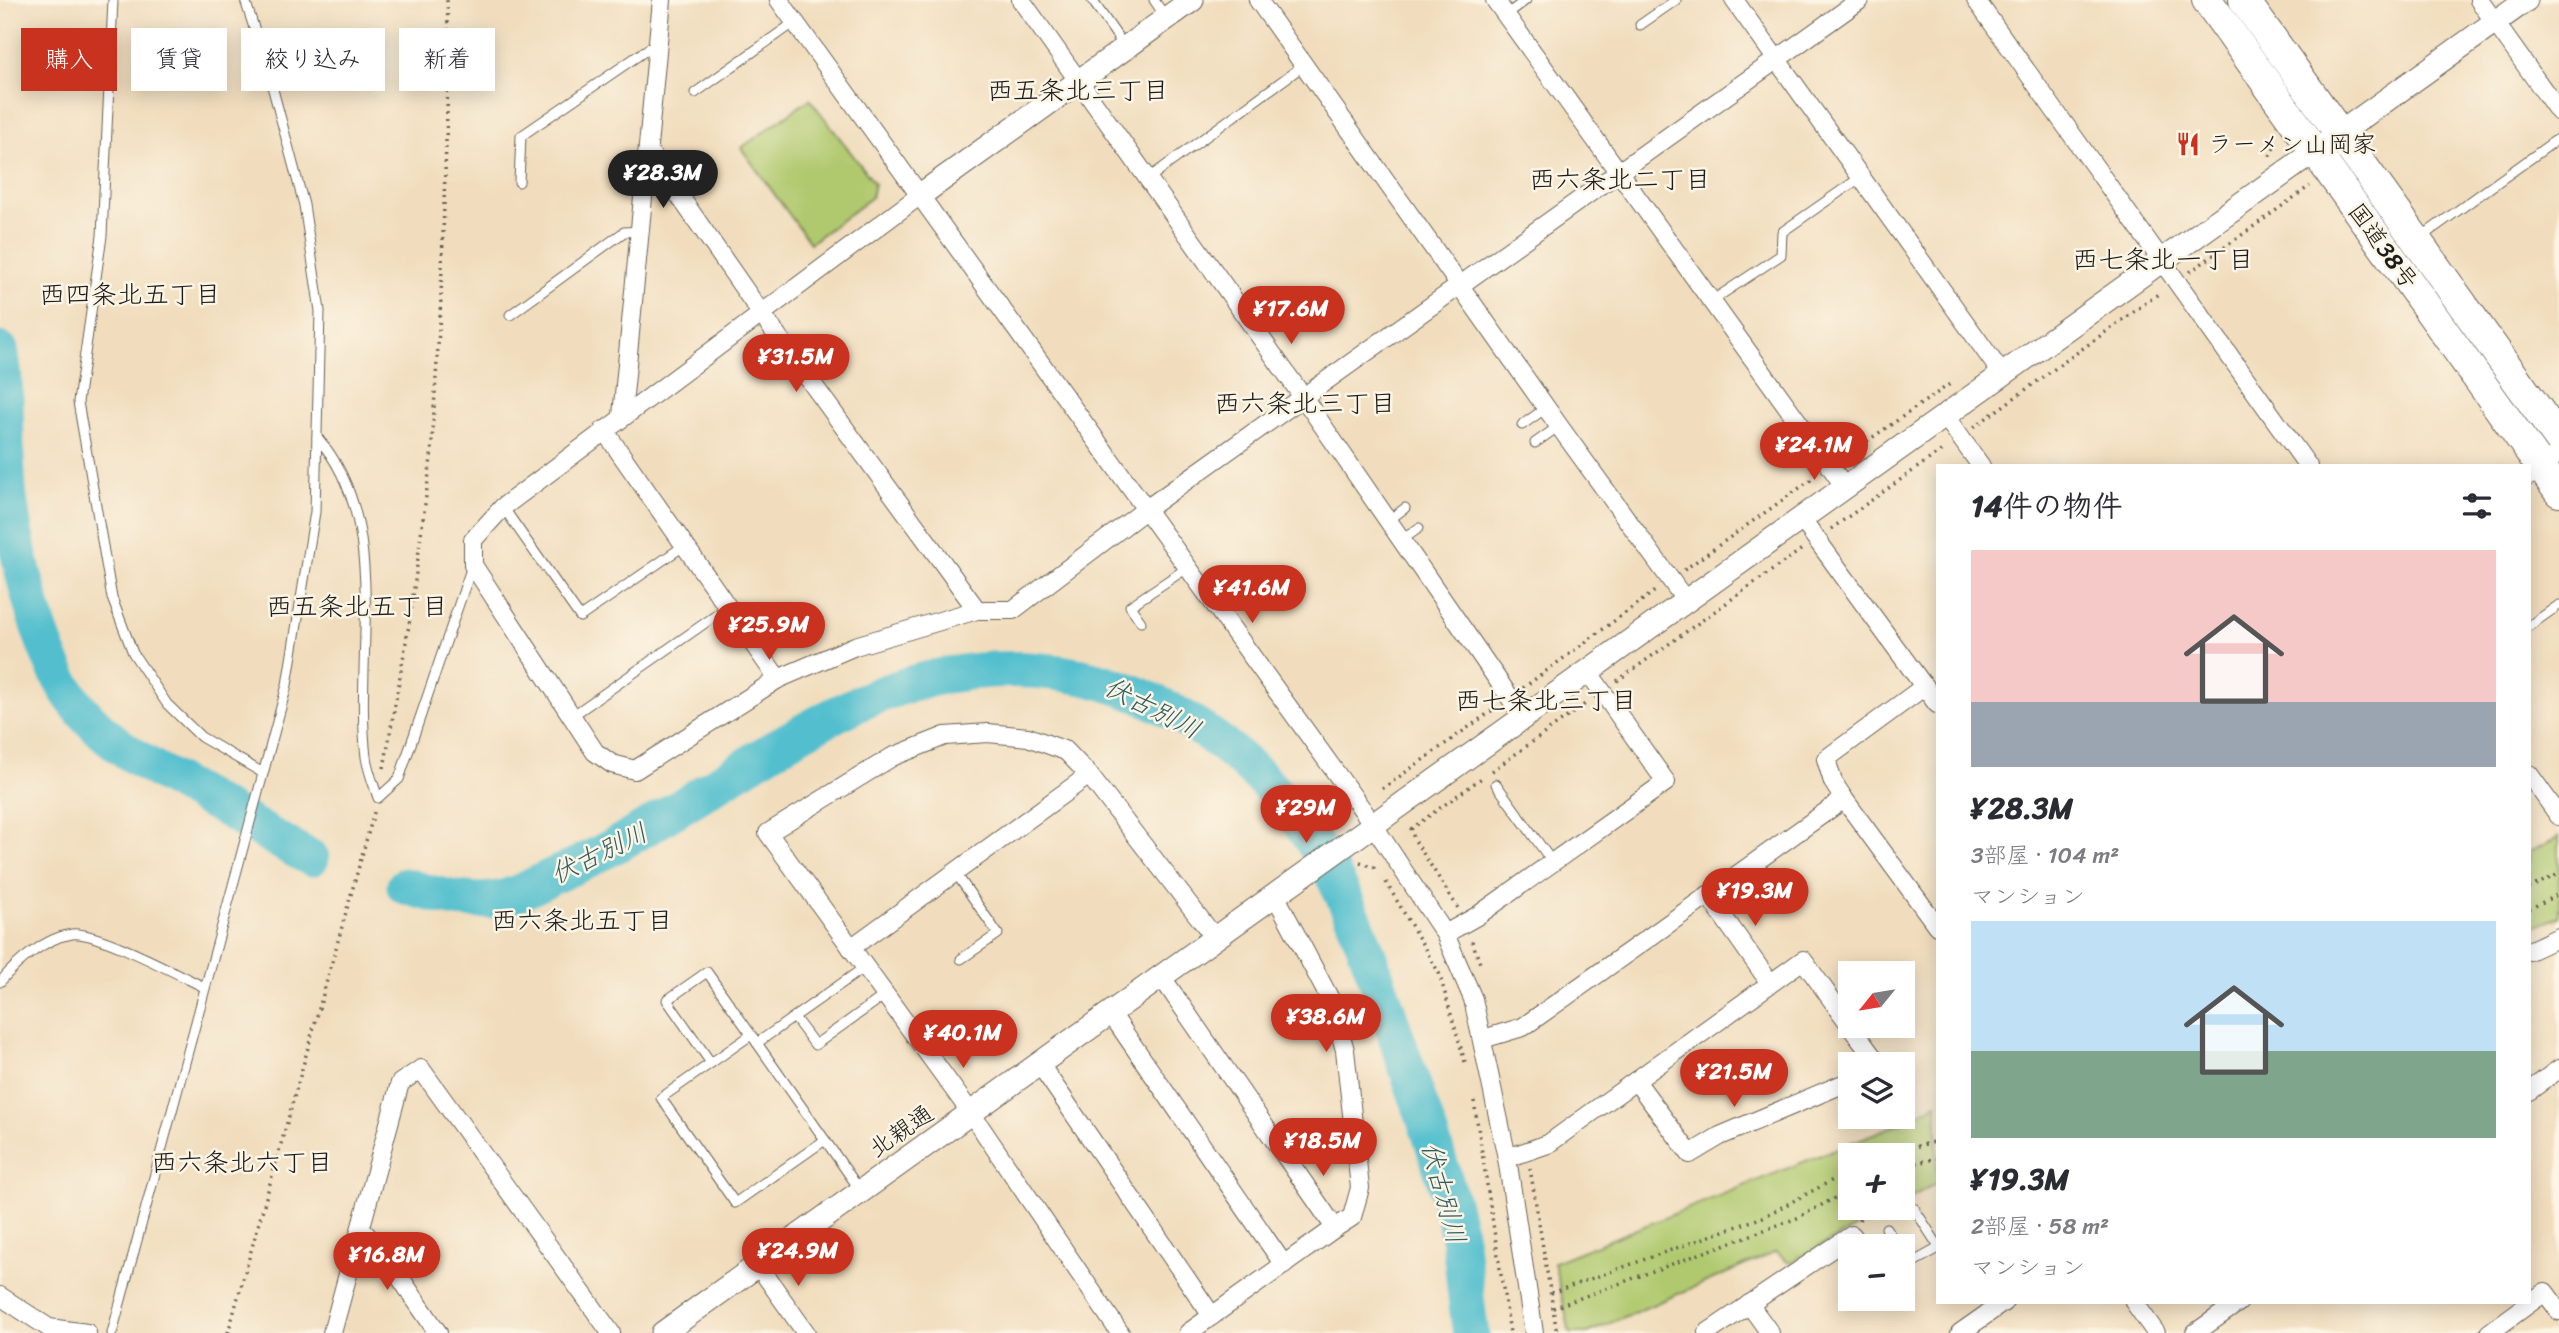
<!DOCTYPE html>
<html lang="ja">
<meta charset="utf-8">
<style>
body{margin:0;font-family:Sriracha,"Klee One",sans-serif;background:#f2f2f3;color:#2b2b33;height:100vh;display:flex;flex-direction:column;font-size:26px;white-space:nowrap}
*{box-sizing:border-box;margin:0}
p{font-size:23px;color:#7c7c81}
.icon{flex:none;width:38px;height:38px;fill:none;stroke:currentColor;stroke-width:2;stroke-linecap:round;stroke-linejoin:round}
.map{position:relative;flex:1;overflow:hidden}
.panel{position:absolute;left:1936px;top:464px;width:595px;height:840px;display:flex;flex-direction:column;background:#fff;border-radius:0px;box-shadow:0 4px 18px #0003}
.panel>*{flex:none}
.guide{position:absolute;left:21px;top:28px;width:665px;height:63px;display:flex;gap:14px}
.needle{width:46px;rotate:240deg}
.controls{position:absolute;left:1838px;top:961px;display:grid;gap:14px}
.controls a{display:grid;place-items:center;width:77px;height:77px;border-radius:0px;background:#fff;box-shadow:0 4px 18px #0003;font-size:35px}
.price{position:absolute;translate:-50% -60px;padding:0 16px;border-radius:24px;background:#c8321e;color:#fff;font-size:23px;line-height:46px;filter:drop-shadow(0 2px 4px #0008)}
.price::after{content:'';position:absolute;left:50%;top:42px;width:21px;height:16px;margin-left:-10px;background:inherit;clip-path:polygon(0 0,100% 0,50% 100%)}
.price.active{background:#222;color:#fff}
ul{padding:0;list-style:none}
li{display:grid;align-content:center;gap:14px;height:371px;padding:0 35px}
li span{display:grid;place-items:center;height:217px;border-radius:0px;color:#555}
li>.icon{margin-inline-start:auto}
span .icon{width:126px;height:126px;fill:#fffc;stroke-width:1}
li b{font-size:30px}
h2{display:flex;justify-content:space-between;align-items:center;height:84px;padding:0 35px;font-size:30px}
.chip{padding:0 24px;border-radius:0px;background:#fff;box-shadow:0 4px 18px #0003;font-size:24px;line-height:63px}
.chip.active{background:#c8321e;color:#fff}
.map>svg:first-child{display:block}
</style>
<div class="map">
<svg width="2559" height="1333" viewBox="0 0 2559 1333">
<rect width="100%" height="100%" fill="#fcf5e5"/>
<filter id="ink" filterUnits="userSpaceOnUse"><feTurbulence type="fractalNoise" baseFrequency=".0143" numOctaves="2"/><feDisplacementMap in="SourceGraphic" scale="14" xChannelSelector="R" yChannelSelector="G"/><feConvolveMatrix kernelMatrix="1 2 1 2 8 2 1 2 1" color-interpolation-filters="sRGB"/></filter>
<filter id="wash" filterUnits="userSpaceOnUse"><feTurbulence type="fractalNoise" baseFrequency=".00686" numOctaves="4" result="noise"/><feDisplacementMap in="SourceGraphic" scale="28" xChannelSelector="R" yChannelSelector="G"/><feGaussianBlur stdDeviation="1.57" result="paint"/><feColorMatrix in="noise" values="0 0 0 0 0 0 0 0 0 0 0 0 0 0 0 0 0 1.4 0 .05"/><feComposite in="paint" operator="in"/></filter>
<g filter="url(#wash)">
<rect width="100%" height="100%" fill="#f1ddbd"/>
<g fill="#b0c96e" stroke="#667245" stroke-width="2">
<polygon points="810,99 874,183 871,198 810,243 741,148"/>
<polygon points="2559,837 2559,917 2529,929 2529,852"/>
<polygon points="1937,1103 1937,1183 1902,1202 1902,1155 1850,1155 1850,1208 1892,1208 1789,1263 1776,1252 1587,1333 1570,1333 1554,1262 1908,1120"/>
</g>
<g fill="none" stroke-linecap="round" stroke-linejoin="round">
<g stroke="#53bfce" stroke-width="37">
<path d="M0,350C9,397 3,450 9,498C16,553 39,650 70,695C105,747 165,775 218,805C249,822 279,842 311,858"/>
<path d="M405,886C437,895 469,906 503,898C520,894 538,883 553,876C661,830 751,753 857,704C922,674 990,663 1061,673C1178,690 1283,777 1336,881C1363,933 1381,992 1400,1048C1419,1104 1441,1160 1455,1218C1464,1253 1464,1296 1471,1333"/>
</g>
</g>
</g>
<g filter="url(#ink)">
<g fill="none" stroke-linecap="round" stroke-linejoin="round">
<g stroke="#676054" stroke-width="11">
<g id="service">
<polyline points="113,0 102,236 78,402 112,598 133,653 167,704 201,737 263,773"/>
<polyline points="1092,0 1124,46"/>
<polyline points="1154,0 1166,18"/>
<polyline points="1506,15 1526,0"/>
<polyline points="1640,25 1676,0"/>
<polyline points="695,93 795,22"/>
<polyline points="1149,178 1304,65"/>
<polyline points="519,182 521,136 658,42"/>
<polyline points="2421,237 2559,138"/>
<polyline points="1710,302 1781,255 1782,232 1861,177"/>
<polyline points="510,315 624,232 642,231"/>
<polyline points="1522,425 1546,408"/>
<path d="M317,437C392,522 354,655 366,757C368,771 374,785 378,798L399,779L472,566"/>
<polyline points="1535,443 1559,426"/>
<polyline points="503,507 580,617 685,545"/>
<polyline points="1388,521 1405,508"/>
<polyline points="1402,540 1419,528"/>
<polyline points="1141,622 1130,606 1187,568"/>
<polyline points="2529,626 2559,605"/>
<polyline points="572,716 728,607"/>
<polyline points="1496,784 1553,863"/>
<polyline points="955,872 998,934 961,959"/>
<path d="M0,982C17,962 45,938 72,934C97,931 177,974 204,987"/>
<polyline points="794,1017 815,1045 885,995"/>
<polyline points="751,1035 711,1063 667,1000 707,972 757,1043"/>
<polyline points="711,1063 661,1098 735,1203 825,1140"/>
<polyline points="860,1190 757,1043 865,967"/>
<polyline points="1914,1208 1937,1244"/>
<polyline points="1886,1228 1898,1246"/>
<polyline points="1902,1252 1910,1264 1937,1249"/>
<polyline points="112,1333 287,685 315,512 320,311 304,205 268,71 245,0"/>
</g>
</g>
<g stroke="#676054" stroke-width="20">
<g id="minor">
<polyline points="779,0 1372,823 1445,934 1473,999 1507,1158 1534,1333"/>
<polyline points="1021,0 1303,397 1524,718"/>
<polyline points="1258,0 1559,426 1686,601"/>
<polyline points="1495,0 1845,487"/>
<polyline points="1734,0 2002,374"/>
<polyline points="1976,0 2308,466"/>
<polyline points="2479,0 2559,112"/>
<polyline points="649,152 763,316 977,610"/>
<polyline points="919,196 503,507 473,540 473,565 595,752 612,764 635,770 778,679 855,646 977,610 1013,610 1145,510 1860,0"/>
<polyline points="622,416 662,0"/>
<polyline points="1945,416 1981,466"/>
<polyline points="604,430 778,679"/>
<polyline points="2529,476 2559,453"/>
<polyline points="1801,518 1937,704"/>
<polyline points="1925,686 1826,759 1833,782 1844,799 1937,926"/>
<polyline points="2529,774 2559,816"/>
<polyline points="1275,895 1331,1001 1345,1050 1360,1188 1352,1217 1335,1228"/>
<polyline points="1708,895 1770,983"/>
<polyline points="1445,934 1477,916 1666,782 1589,673"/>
<polyline points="851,948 1089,775"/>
<polyline points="2529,951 2559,937"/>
<polyline points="1161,976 1335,1228 1188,1333"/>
<polyline points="1110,1012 1284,1265"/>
<polyline points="1850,1026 1876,1061 1873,1064"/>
<polyline points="1483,1039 1523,1027 1844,799"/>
<polyline points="1039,1063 1212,1316"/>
<polyline points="1636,1081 1690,1154 1720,1136 1850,1081"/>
<polyline points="2529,1091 2559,1069"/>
<polyline points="1507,1158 1548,1144 1803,960 1850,1025"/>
<polyline points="361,1229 384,1254 438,1333"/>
<polyline points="758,1265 806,1333"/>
<polyline points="0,1296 49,1328 87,1333"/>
<polyline points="2134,1302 2156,1333"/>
<polyline points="1749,1304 1770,1333"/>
<polyline points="332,1333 400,1083 421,1069 611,1333"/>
<polyline points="1120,1333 971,1113 768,833 892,757 945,736 988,733 1028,737 1066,751 1089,775 1215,938"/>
<polyline points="1707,1333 1852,1235 1860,1246"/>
<polyline points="1960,1333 2004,1302"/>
<polyline points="2195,1333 2239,1302"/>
<polyline points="2489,1333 2545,1292 2559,1311"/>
</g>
</g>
<g stroke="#676054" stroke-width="25">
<g id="tertiary">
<polyline points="919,196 1192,0"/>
<polyline points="663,1333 2526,0"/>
</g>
</g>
<g stroke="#676054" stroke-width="32">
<g id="trunk">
<polyline points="2207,0 2559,492"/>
<polyline points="2244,0 2559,439"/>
</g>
</g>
<g stroke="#676054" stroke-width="3.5" stroke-dasharray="2 5" stroke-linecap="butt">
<polyline points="2270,156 2277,141"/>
<polyline points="2190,272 2310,186"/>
<polyline points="1974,427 2161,292"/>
<polyline points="1844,457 1950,384"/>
<polyline points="1831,529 1945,448"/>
<polyline points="1684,570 1815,477"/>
<polyline points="1617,681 1802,549"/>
<polyline points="1523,688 1655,591"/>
<polyline points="384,768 410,619 431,458 441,297 449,49 447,0"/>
<polyline points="1492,771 1588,702"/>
<polyline points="1382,789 1497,707"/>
<polyline points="1335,827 1331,822 1333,815 1329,806 1336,802"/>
<polyline points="1411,828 1414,839 1458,908"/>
<polyline points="1411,829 1483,777"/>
<polyline points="1360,862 1374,867 1377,864"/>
<polyline points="1386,882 1439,973 1465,1062"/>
<polyline points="2529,888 2559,874"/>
<polyline points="2529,909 2559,894"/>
<polyline points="1472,941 1481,966"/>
<polyline points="1474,1101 1510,1333"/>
<polyline points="1883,1155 1937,1141"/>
<polyline points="1902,1167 1937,1158"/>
<polyline points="1530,1168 1557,1333"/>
<polyline points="1859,1220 1864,1208"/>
<polyline points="1551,1293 1763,1217 1850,1171"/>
<polyline points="1553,1308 1797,1218 1850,1190"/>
<polyline points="228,1333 375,809"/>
</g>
<use href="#service" stroke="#fff" stroke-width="9"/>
<use href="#minor" stroke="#fff" stroke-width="18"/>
<use href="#tertiary" stroke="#fff" stroke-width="23"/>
<use href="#trunk" stroke="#fff" stroke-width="30"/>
</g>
</g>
<defs>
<g id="restaurant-bare" transform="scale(1.89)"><path d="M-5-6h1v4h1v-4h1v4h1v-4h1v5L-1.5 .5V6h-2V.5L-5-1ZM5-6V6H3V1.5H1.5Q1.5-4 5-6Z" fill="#c8321e" stroke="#fcf5e5" stroke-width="2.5" paint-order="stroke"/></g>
</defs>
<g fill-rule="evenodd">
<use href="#restaurant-bare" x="2188" y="144"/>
</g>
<g text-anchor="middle" stroke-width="5" stroke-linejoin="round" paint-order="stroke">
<g font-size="24" fill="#1c1c1c" stroke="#fcf5e5" text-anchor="start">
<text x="2208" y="152">ラーメン山岡家</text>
</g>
<g font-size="24" fill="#1c1c1c" stroke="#fcf5e5">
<text transform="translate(2383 246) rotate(54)" y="8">国道38号</text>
<text transform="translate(901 1131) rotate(-35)" y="8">北親通</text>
</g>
<g font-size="26" fill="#1c1c1c" stroke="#fcf5e5">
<text x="1078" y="99">西五条北三丁目</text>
<text x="1620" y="188">西六条北二丁目</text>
<text x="2163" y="268">西七条北一丁目</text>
<text x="130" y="303">西四条北五丁目</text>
<text x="1305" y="412">西六条北三丁目</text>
<text x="357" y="615">西五条北五丁目</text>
<text x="1546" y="709">西七条北三丁目</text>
<text x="582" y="929">西六条北五丁目</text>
<text x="242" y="1171">西六条北六丁目</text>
</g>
<g font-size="26" font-style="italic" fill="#325d63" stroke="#fcf5e5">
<text transform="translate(1153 708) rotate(27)" y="9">伏古別川</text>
<text transform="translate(599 853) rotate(-26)" y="9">伏古別川</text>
<text transform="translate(1444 1193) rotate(75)" y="9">伏古別川</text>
</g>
</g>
</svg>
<div class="controls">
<a><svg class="needle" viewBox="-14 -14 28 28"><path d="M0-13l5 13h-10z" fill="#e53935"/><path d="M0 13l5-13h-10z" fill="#7c7c81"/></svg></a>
<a><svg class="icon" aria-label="layers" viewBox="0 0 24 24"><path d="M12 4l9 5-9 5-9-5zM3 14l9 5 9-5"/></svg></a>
<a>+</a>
<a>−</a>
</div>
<b class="price active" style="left:663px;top:210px">¥28.3M</b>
<b class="price" style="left:1291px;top:346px">¥17.6M</b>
<b class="price" style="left:796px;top:394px">¥31.5M</b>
<b class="price" style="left:1814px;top:482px">¥24.1M</b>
<b class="price" style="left:1252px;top:625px">¥41.6M</b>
<b class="price" style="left:769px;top:662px">¥25.9M</b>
<b class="price" style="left:1306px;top:845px">¥29M</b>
<b class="price" style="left:1755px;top:928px">¥19.3M</b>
<b class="price" style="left:1326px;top:1054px">¥38.6M</b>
<b class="price" style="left:963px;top:1070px">¥40.1M</b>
<b class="price" style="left:1734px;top:1109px">¥21.5M</b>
<b class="price" style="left:1323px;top:1178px">¥18.5M</b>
<b class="price" style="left:798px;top:1288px">¥24.9M</b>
<b class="price" style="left:387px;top:1292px">¥16.8M</b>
<div class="guide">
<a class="chip active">購入</a>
<a class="chip">賃貸</a>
<a class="chip">絞り込み</a>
<a class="chip">新着</a>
</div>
<section class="panel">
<h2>14件の物件<svg class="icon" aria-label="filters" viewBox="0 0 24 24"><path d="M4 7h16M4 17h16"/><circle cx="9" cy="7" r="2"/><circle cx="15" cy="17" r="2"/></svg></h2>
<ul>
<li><span style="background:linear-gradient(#f6c9c9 70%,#9aa5b1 0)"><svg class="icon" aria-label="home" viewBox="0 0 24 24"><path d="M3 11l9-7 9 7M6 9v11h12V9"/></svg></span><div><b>¥28.3M</b><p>3部屋 · 104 m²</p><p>マンション</p></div></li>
<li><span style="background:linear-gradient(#bfe0f5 60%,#7fa58c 0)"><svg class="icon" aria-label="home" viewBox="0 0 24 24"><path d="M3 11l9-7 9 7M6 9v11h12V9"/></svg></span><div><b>¥19.3M</b><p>2部屋 · 58 m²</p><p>マンション</p></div></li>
</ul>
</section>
</div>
